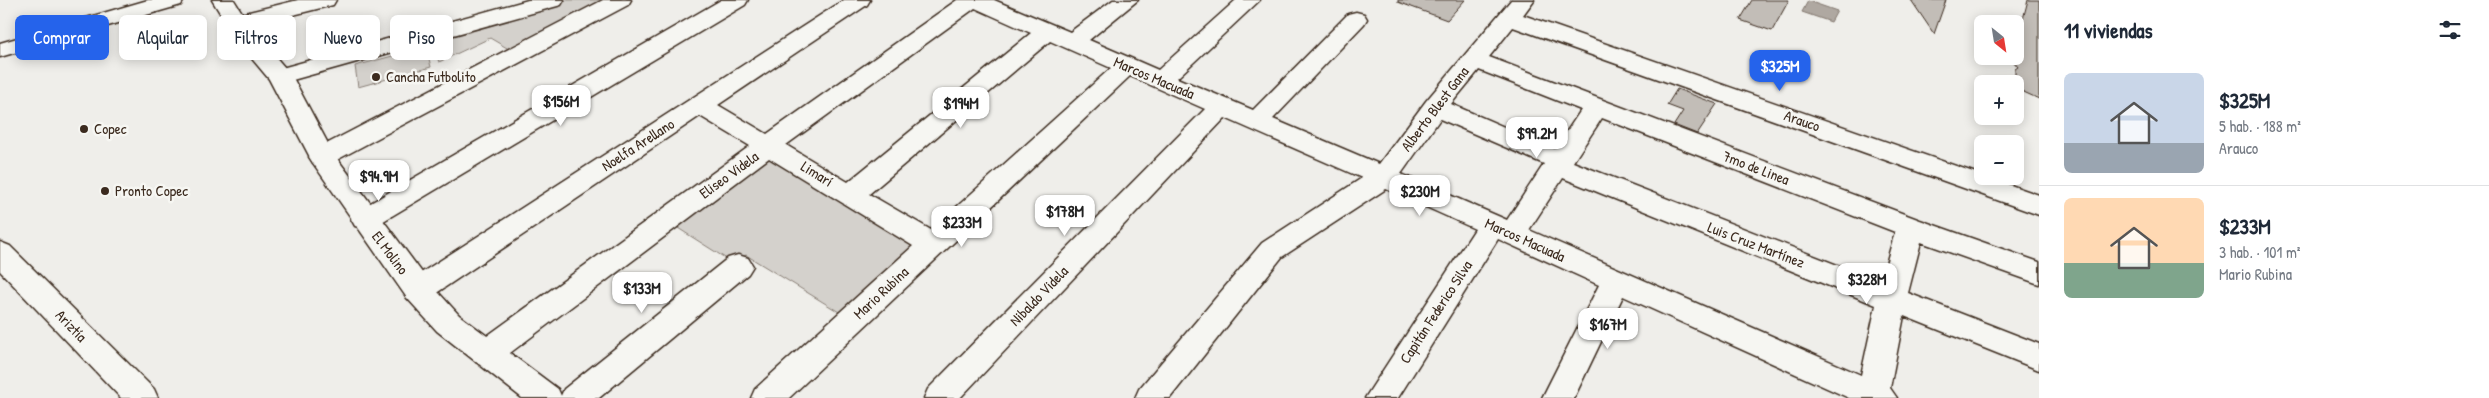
<!DOCTYPE html>
<html lang="es">
<meta charset="utf-8">
<style>
body{margin:0;font-family:"Patrick Hand",sans-serif;background:#f6f6f7;color:#1f2937;height:100vh;display:flex;flex-direction:column;font-size:19px;white-space:nowrap}
*{box-sizing:border-box;margin:0}
p{font-size:16px;color:#747a83}
.icon{flex:none;width:28px;height:28px;fill:none;stroke:currentColor;stroke-width:2;stroke-linecap:round;stroke-linejoin:round}
.map{position:relative;flex:1;overflow:hidden}
.side{display:flex;flex-direction:column;background:#fff;width:450px}
.side>*{flex:none}
.guide{position:absolute;left:15px;top:15px;width:475px;height:45px;display:flex;gap:10px}
.needle{width:32px;rotate:150deg}
.controls{position:absolute;left:1974px;top:15px;display:grid;gap:10px}
.controls a{display:grid;place-items:center;width:50px;height:50px;border-radius:8px;background:#fff;box-shadow:0 2px 12px #0003;font-size:25px}
.price{position:absolute;translate:-50% -42px;padding:0 11px;border-radius:10px;background:#fff;color:#222;font-size:16px;line-height:32px;filter:drop-shadow(0 1px 2px #0008)}
.price::after{content:'';position:absolute;left:50%;top:30px;width:15px;height:11px;margin-left:-8px;background:inherit;clip-path:polygon(0 0,100% 0,50% 100%)}
.price.active{background:#2563eb;color:#fff}
ul{padding:0;list-style:none}
li{display:flex;align-items:center;gap:15px;height:125px;padding:0 25px}
li+li{border-top:1px solid #e0e1e3}
li span{display:grid;place-items:center;flex:none;width:140px;height:100px;border-radius:8px;color:#555}
li>.icon{margin-inline-start:auto}
span .icon{width:60px;height:60px;fill:#fffc;stroke-width:1}
li b{font-size:21px}
h2{display:flex;justify-content:space-between;align-items:center;height:60px;padding:0 25px;font-size:21px}
.pill{padding:0 18px;border-radius:8px;background:#fff;box-shadow:0 2px 12px #0003;font-size:18px;line-height:45px}
.pill.active{background:#2563eb;color:#fff}
main{display:flex;flex:1;min-height:0}
.map>svg:first-child{display:block}
</style>
<main>
<div class="map">
<svg width="2039" height="398" viewBox="0 0 2039 398">
<rect width="100%" height="100%" fill="#efeeea"/>
<filter id="ink" filterUnits="userSpaceOnUse"><feTurbulence type="fractalNoise" baseFrequency=".02" numOctaves="2"/><feDisplacementMap in="SourceGraphic" scale="10" xChannelSelector="R" yChannelSelector="G"/><feConvolveMatrix kernelMatrix="1 2 1 2 8 2 1 2 1" color-interpolation-filters="sRGB"/></filter>
<g filter="url(#ink)">
<g fill="#d4d1cc" stroke="#887e75">
<polygon points="563,0 606,0 512,51 490,38 439,62 429,37"/>
<polygon points="426,47 431,67 358,87 355,66"/>
<polygon points="768,154 921,244 844,315 746,255 733,263 670,223"/>
</g>
<polygon fill="#afa8a1" stroke="#81766d" points="1808,1 1837,11 1831,22 1802,12"/>
<g fill="#c2bdb7" stroke="#3b2a1e">
<polygon points="1398,0 1465,0 1447,20 1398,2"/>
<polygon points="1752,0 1789,0 1772,31 1740,20"/>
<polygon points="1911,0 1946,0 1934,34"/>
<polygon points="2028,0 2039,0 2039,99 2015,88 2015,69 2018,67 2009,56 2015,56 2015,24 1982,24 1979,20 2022,23"/>
<polygon points="1677,89 1717,104 1697,134 1674,125 1683,111 1667,105"/>
</g>
<g fill="none" stroke-linecap="round" stroke-linejoin="round">
<g stroke="#3b2a1e" stroke-width="3">
<g id="minor">
<polygon points="298,0 336,0 333,5 237,29 229,27 226,22 229,17"/>
<polygon points="528,0 564,0 561,5 289,81 280,83 271,81 268,76 271,71"/>
<polygon points="603,0 631,0 628,5 331,163 322,166 313,163 309,157 313,151"/>
<polygon points="721,0 748,0 745,5 375,226 365,229 355,226 351,219 355,212"/>
<path d="M844,0H870L867,5L718,105L767,134L957,0H994L1070,32L1113,0H1138L1089,40L1158,70L1236,0H1260L1177,78L1253,110L1348,14L1356,12L1364,14L1367,19L1364,24L1273,119L1379,164L1426,101L1511,0H1534L1523,15L2039,195V215L1513,27L1489,57L1920,220L2039,262V284L1921,242L1908,293L2039,344V370L1904,316L1890,388L1897,398H1849L1623,296L1574,398H1542L1599,285L1498,239L1398,398H1365L1475,229L1386,189L1282,257L1170,398H1135L1139,389L1262,243L1362,178L1225,118L960,398H924L928,389L1205,109L1130,76L789,398H751L755,389L913,246L769,158L498,362L487,365L476,362L471,353L476,344L750,146L700,116L429,298L418,301L407,298L403,290L407,282ZM975,8L1031,33L848,182L786,145ZM1050,41L1111,68L931,230L869,194ZM1479,70L1581,110L1555,149L1451,104ZM1602,118L1895,232L1881,282L1573,162ZM1440,119L1544,164L1507,220L1401,174ZM1563,178L1876,305L1861,375L1529,230Z"/>
<polygon points="738,255 748,258 753,266 748,274 599,398 560,398 564,389 728,258"/>
</g>
</g>
<g stroke="#3b2a1e" stroke-width="3">
<g id="major">
<polygon points="212,0 234,0 255,33 292,76 333,153 429,282 459,315 558,389 562,398 522,398 437,331 407,298 313,163 269,79 238,42"/>
<polygon points="0,242 10,246 154,389 158,398 121,398 0,271"/>
</g>
</g>
<g stroke="#3b2a1e" stroke-width="3">
<polygon id="highway" points="148,0 184,0 181,5 0,57 0,43"/>
</g>
<use href="#minor" fill="#f6f6f2" fill-rule="evenodd"/>
<use href="#major" fill="#f6f6f2" fill-rule="evenodd"/>
<use href="#highway" fill="#f6f6f2" fill-rule="evenodd"/>
</g>
</g>
<g fill="#3b2a1e" stroke="#f6f6f2" stroke-width="2">
<circle cx="376" cy="77" r="5"/>
<circle cx="84" cy="129" r="5"/>
<circle cx="105" cy="191" r="5"/>
</g>
<g text-anchor="middle" stroke-width="5" stroke-linejoin="round" paint-order="stroke">
<g font-size="15" fill="#3b2a1e" stroke="#f6f6f2" text-anchor="start">
<text x="386" y="82">Cancha Futbolito</text>
<text x="94" y="134">Copec</text>
<text x="115" y="196">Pronto Copec</text>
</g>
<g font-size="15" fill="#3b2a1e" stroke="#f6f6f2">
<text transform="translate(1154 78) rotate(23)" y="5">Marcos Macuada</text>
<text transform="translate(1435 109) rotate(-53)" y="5">Alberto Blest Gana</text>
<text transform="translate(1802 121) rotate(19)" y="5">Arauco</text>
<text transform="translate(638 145) rotate(-33)" y="5">Noelfa Arellano</text>
<text transform="translate(1756 168) rotate(21)" y="5">7mo de Linea</text>
<text transform="translate(817 174) rotate(32)" y="5">Limarí</text>
<text transform="translate(729 175) rotate(-36)" y="5">Eliseo Videla</text>
<text transform="translate(1525 240) rotate(24)" y="5">Marcos Macuada</text>
<text transform="translate(1756 245) rotate(21)" y="5">Luis Cruz Martínez</text>
<text transform="translate(390 253) rotate(53)" y="5">El Molino</text>
<text transform="translate(881 293) rotate(-43)" y="5">Mario Rubina</text>
<text transform="translate(1039 296) rotate(-46)" y="5">Nibaldo Videla</text>
<text transform="translate(1436 312) rotate(-57)" y="5">Capitán Federico Silva</text>
<text transform="translate(71 326) rotate(46)" y="5">Ariztía</text>
</g>
</g>
</svg>
<div class="controls">
<a><svg class="needle" viewBox="-14 -14 28 28"><path d="M0-13l5 13h-10z" fill="#e53935"/><path d="M0 13l5-13h-10z" fill="#747a83"/></svg></a>
<a>+</a>
<a>−</a>
</div>
<b class="price active" style="left:1780px;top:92px">$325M</b>
<b class="price" style="left:561px;top:127px">$156M</b>
<b class="price" style="left:961px;top:129px">$194M</b>
<b class="price" style="left:1537px;top:159px">$99.2M</b>
<b class="price" style="left:379px;top:202px">$94.9M</b>
<b class="price" style="left:1420px;top:217px">$230M</b>
<b class="price" style="left:1065px;top:237px">$178M</b>
<b class="price" style="left:962px;top:248px">$233M</b>
<b class="price" style="left:1867px;top:305px">$328M</b>
<b class="price" style="left:642px;top:314px">$133M</b>
<b class="price" style="left:1608px;top:350px">$167M</b>
<div class="guide">
<a class="pill active">Comprar</a>
<a class="pill">Alquilar</a>
<a class="pill">Filtros</a>
<a class="pill">Nuevo</a>
<a class="pill">Piso</a>
</div>
</div>
<section class="side">
<h2>11 viviendas<svg class="icon" aria-label="filters" viewBox="0 0 24 24"><path d="M4 7h16M4 17h16"/><circle cx="9" cy="7" r="2"/><circle cx="15" cy="17" r="2"/></svg></h2>
<ul>
<li><span style="background:linear-gradient(#c9d6e8 70%,#9aa5b1 0)"><svg class="icon" aria-label="home" viewBox="0 0 24 24"><path d="M3 11l9-7 9 7M6 9v11h12V9"/></svg></span><div><b>$325M</b><p>5 hab. · 188 m²</p><p>Arauco</p></div></li>
<li><span style="background:linear-gradient(#ffd9b3 65%,#7fa58c 0)"><svg class="icon" aria-label="home" viewBox="0 0 24 24"><path d="M3 11l9-7 9 7M6 9v11h12V9"/></svg></span><div><b>$233M</b><p>3 hab. · 101 m²</p><p>Mario Rubina</p></div></li>
</ul>
</section>
</main>
